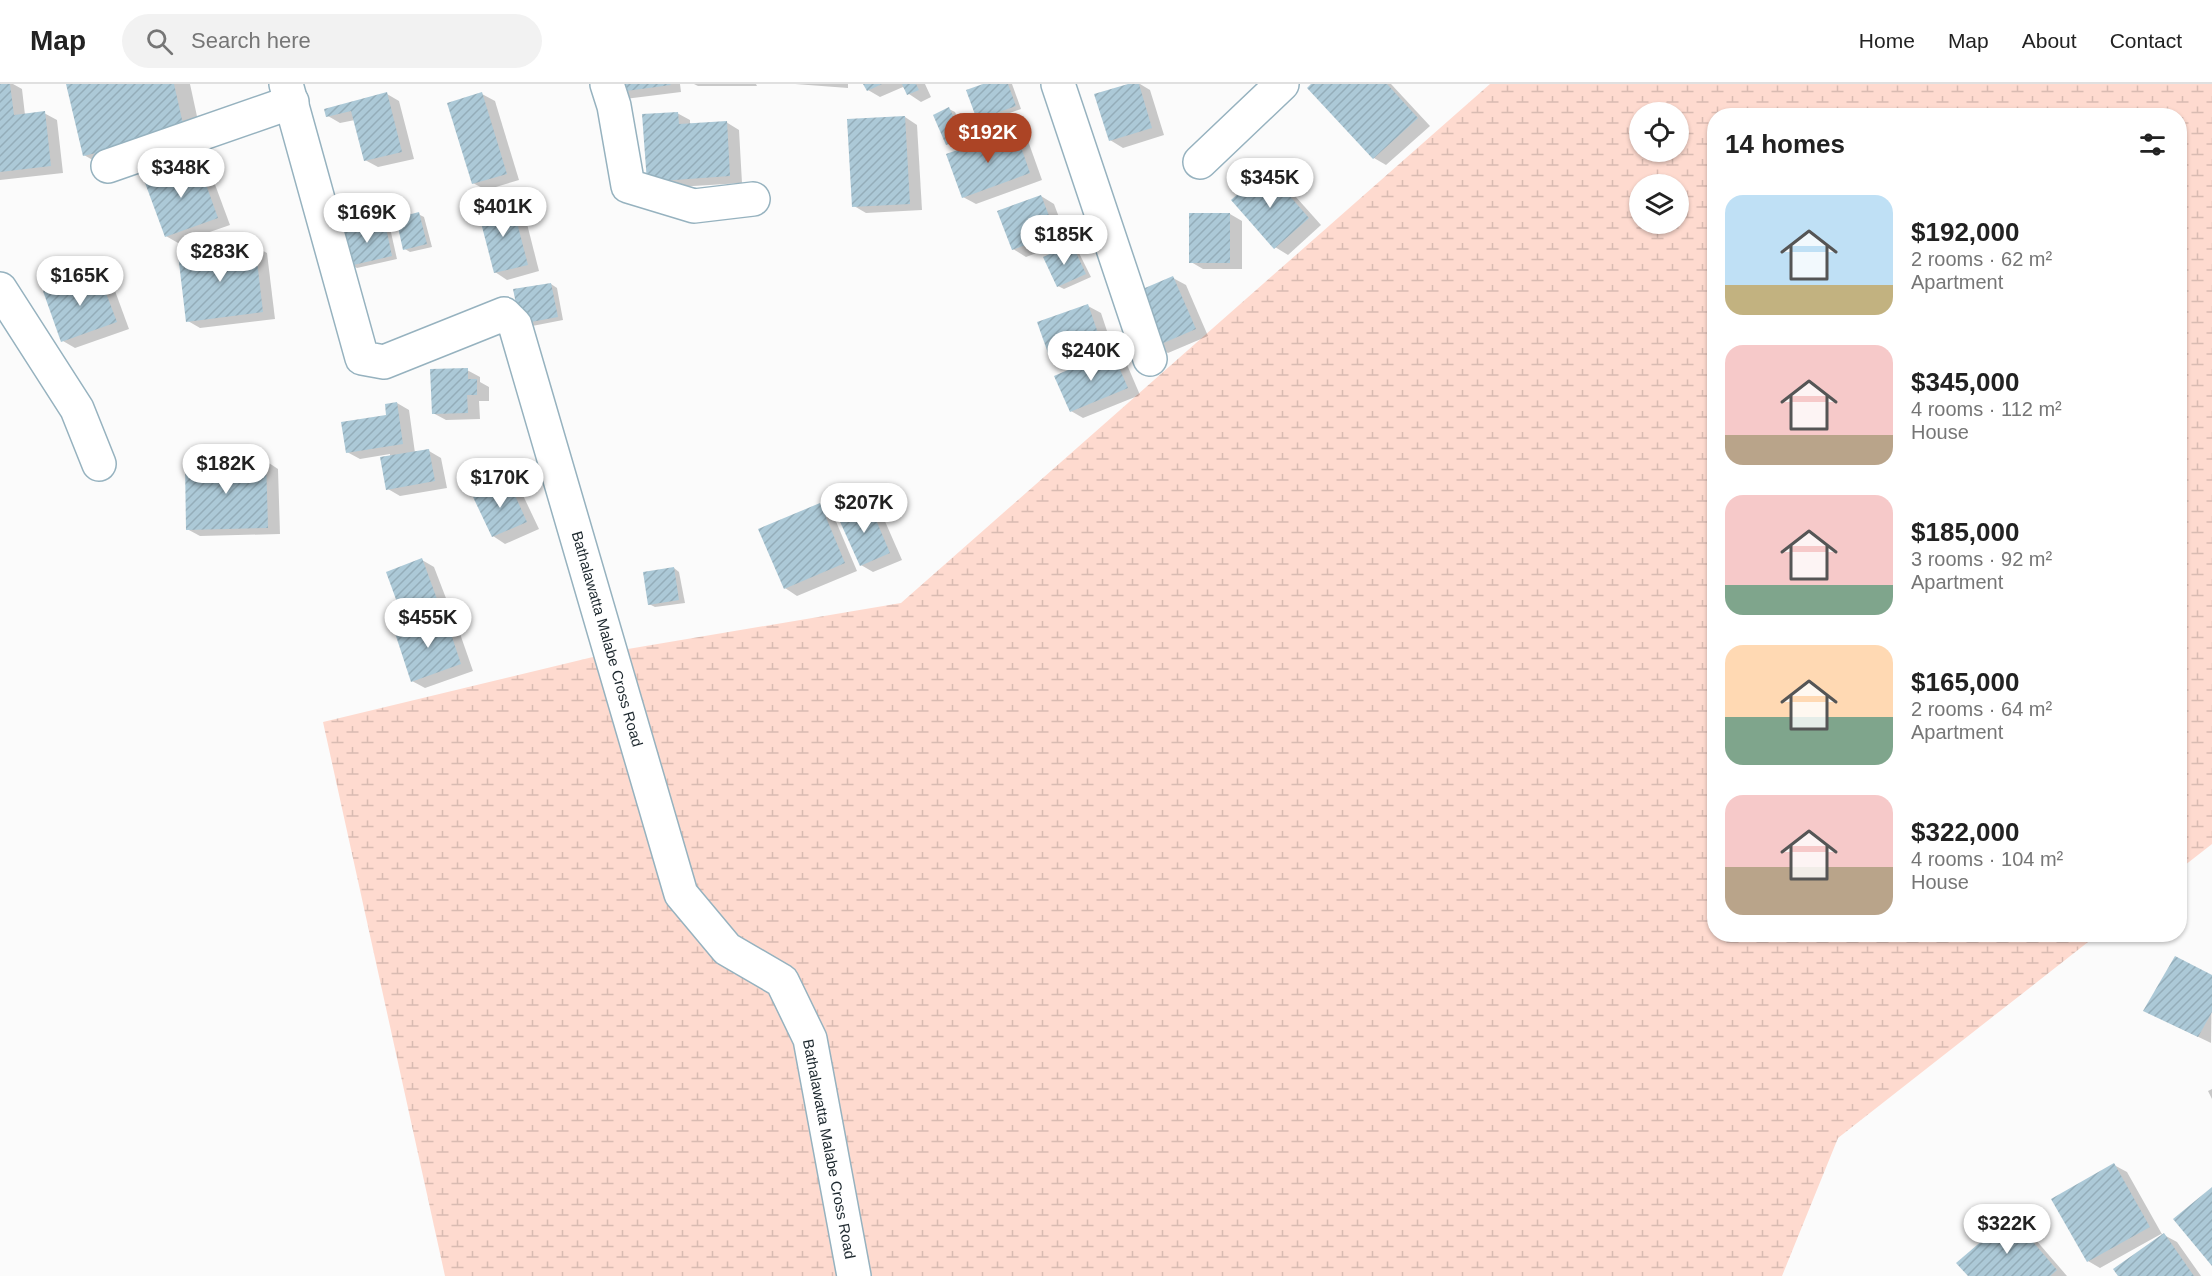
<!DOCTYPE html>
<meta charset="utf-8">
<style>
body{margin:0;font-family:Arial,sans-serif;background:#f2f2f2;color:#222;height:100vh;display:flex;flex-direction:column;font-size:22px;white-space:nowrap}
*{box-sizing:border-box;margin:0}
p{font-size:20px;color:#767676}
.icon{flex:none;width:33px;height:33px;fill:none;stroke:currentColor;stroke-width:2;stroke-linecap:round;stroke-linejoin:round}
.map{position:relative;flex:1;overflow:hidden}
.sheet{position:absolute;left:1707px;top:24px;width:480px;height:834px;display:flex;flex-direction:column;background:#fff;border-radius:24px;box-shadow:0 2px 4px #0004}
.sheet>*{flex:none}
.tools{position:absolute;left:1629px;top:18px;display:grid;gap:12px}
.tools a{display:grid;place-items:center;width:60px;height:60px;border-radius:50%;background:#fff;box-shadow:0 2px 4px #0004;font-size:30px}
.price{position:absolute;translate:-50% -51px;padding:0 14px;border-radius:21px;background:#fff;color:#222;font-size:20px;line-height:39px;filter:drop-shadow(0 2px 3px #0008)}
.price::after{content:'';position:absolute;left:50%;top:36px;width:18px;height:14px;margin-left:-9px;background:inherit;clip-path:polygon(0 0,100% 0,50% 100%)}
.price.active{background:#ac4425;color:#fff}
ul{padding:0;list-style:none}
li{display:flex;align-items:center;gap:18px;height:150px;padding:0 18px}
li span{display:grid;place-items:center;flex:none;width:168px;height:120px;border-radius:18px;color:#555}
li>.icon{margin-inline-start:auto}
span .icon{width:72px;height:72px;fill:#fffc;stroke-width:1}
li b{font-size:26px}
h2{display:flex;justify-content:space-between;align-items:center;height:72px;padding:0 18px;font-size:26px}
header{display:flex;align-items:center;gap:36px;box-sizing:border-box;height:84px;padding:0 30px;background:#fff;border-bottom:2px solid #e0e0e0}
header strong{font-size:28px}
nav{display:flex;gap:33px;margin-inline-start:auto;font-size:21px}
.search{width:420px;height:54px;background:#f2f2f2;display:flex;align-items:center;gap:15px;box-sizing:border-box;padding:0 21px;border-radius:33px;color:#767676;font-size:22px}
.map>svg:first-child{display:block}
</style>
<header>
<strong>Map</strong>
<div class="search"><svg class="icon" aria-label="search" viewBox="0 0 24 24"><circle cx="10" cy="10" r="6"/><path d="M15 15l6 6"/></svg>Search here</div>
<nav><a>Home</a><a>Map</a><a>About</a><a>Contact</a></nav>
</header>
<div class="map">
<svg width="2212" height="1192" viewBox="0 0 2212 1192">
<defs>
<pattern id="wetland-marsh" width="20" height="14" patternUnits="userSpaceOnUse" patternTransform="scale(1.5)"><rect width="20" height="14" fill="#fedacf"/><path d="M1 5h8M5 5V1M11 12h8M15 12V8" fill="none" stroke="#d9bbb2"/></pattern>
<pattern id="building-hatch" width="6" height="6" patternUnits="userSpaceOnUse" patternTransform="scale(1.5)"><rect width="6" height="6" fill="#acc9d7"/><path d="M-1 1l2-2M0 6l6-6M5 7l2-2" fill="none" stroke="#94adb9"/></pattern>
</defs>
<rect width="100%" height="100%" fill="#fbfbfb"/>
<path fill="url(#wetland-marsh)" fill-rule="evenodd" d="M1490,0H2212V760L2180,785V32H1714V850L2097,851L1838,1054L1782,1192H445L323,638L622,566L901,519ZM1640,28H1678V68H1640ZM1640,100H1678V140H1640Z"/>
<g fill="#0003">
<polygon points="0,0 13,0 22,5 25,31 44,29 57,36 63,89 0,96"/>
<polygon points="68,0 190,0 203,60 103,82 84,71"/>
<polygon points="611,0 680,0 681,8 625,15"/>
<polygon points="694,0 756,0 757,2 698,2"/>
<polygon points="795,0 848,0 848,4"/>
<polygon points="865,0 925,0 931,13 921,18 909,10 903,3 880,13 868,6"/>
<polygon points="988,0 1012,0 1021,25 985,38 979,35"/>
<polygon points="1134,0 1140,0 1150,6 1164,51 1123,64 1110,56"/>
<polygon points="1314,0 1391,0 1430,42 1386,81 1374,74"/>
<polygon points="387,10 399,17 414,75 378,83 365,76 355,36 340,39 328,32"/>
<polygon points="482,10 495,17 519,96 486,106 473,99"/>
<polygon points="949,25 955,28 968,57 953,63 948,60"/>
<polygon points="677,29 690,36 690,41 726,38 739,46 742,99 661,104"/>
<polygon points="905,33 917,41 922,126 866,129 854,122"/>
<polygon points="1014,47 1027,54 1042,96 976,120 963,113"/>
<polygon points="197,79 210,87 230,141 178,159 166,152"/>
<polygon points="1266,86 1279,94 1321,141 1288,171 1275,163"/>
<polygon points="1041,112 1054,120 1068,157 1026,173 1013,165"/>
<polygon points="511,120 524,128 539,187 507,196 495,188"/>
<polygon points="418,130 424,133 432,163 410,168 405,165"/>
<polygon points="1230,130 1242,137 1242,185 1203,185 1191,178"/>
<polygon points="384,140 390,144 397,175 357,184 351,181"/>
<polygon points="1071,161 1077,165 1091,193 1064,205 1058,202"/>
<polygon points="254,162 267,169 275,235 200,244 188,237"/>
<polygon points="98,189 111,196 129,245 75,264 63,257"/>
<polygon points="1173,194 1186,201 1208,252 1168,269 1155,261"/>
<polygon points="551,200 557,204 563,236 527,243"/>
<polygon points="1088,222 1101,229 1112,262 1063,279 1050,271"/>
<polygon points="1112,269 1125,276 1140,311 1083,334 1071,327"/>
<polygon points="467,286 480,293 480,298 489,303 489,317 479,317 480,335 446,336 433,329"/>
<polygon points="397,319 409,326 415,369 429,367 441,374 447,404 400,412 388,405 390,370 360,375 347,368 388,333"/>
<polygon points="266,377 278,385 280,450 200,452 187,445"/>
<polygon points="508,398 520,405 539,445 505,460 493,452"/>
<polygon points="868,419 880,426 902,476 873,488 861,481"/>
<polygon points="820,421 832,428 857,487 797,512 785,504"/>
<polygon points="422,476 434,483 449,522 415,535 403,528"/>
<polygon points="674,484 679,488 685,519 655,523 649,520"/>
<polygon points="445,534 457,541 473,587 425,604 412,597"/>
<polygon points="2212,893 2211,959 2157,933"/>
<polygon points="2212,1005 2212,1015 2208,1007"/>
<polygon points="2114,1081 2127,1088 2163,1152 2164,1151 2177,1158 2201,1192 2120,1192 2163,1152 2161,1150 2100,1184 2088,1177"/>
<polygon points="2011,1134 2023,1141 2067,1192 1970,1192"/>
</g>
<g fill="url(#building-hatch)">
<polygon points="0,0 10,0 14,31 45,27 51,82 0,88"/>
<polygon points="66,0 174,0 185,49 83,72"/>
<polygon points="609,0 670,0 671,1 611,9"/>
<polygon points="863,0 882,0 867,7"/>
<polygon points="902,0 916,0 919,6 907,11"/>
<polygon points="983,0 1008,0 1016,22 977,36 966,6"/>
<polygon points="1128,0 1139,0 1152,44 1109,57 1094,10"/>
<polygon points="1311,0 1387,0 1418,34 1373,75 1307,4"/>
<polygon points="387,8 402,68 364,77 351,27 326,33 324,25"/>
<polygon points="482,8 507,90 472,100 447,19"/>
<polygon points="949,23 963,54 946,61 933,31"/>
<polygon points="678,28 679,40 727,37 730,92 647,98 642,30"/>
<polygon points="905,32 910,120 852,123 847,35"/>
<polygon points="1015,46 1030,89 962,114 946,70"/>
<polygon points="198,78 218,134 165,153 144,96"/>
<polygon points="1266,85 1309,134 1274,165 1231,116"/>
<polygon points="1041,111 1056,150 1012,166 997,127"/>
<polygon points="512,119 528,181 494,189 478,127"/>
<polygon points="419,128 427,160 403,166 396,134"/>
<rect x="1189" y="129" width="41" height="50"/>
<polygon points="385,139 392,172 349,182 341,148"/>
<polygon points="255,160 263,228 186,238 178,170"/>
<polygon points="1072,160 1086,190 1057,203 1043,173"/>
<polygon points="98,188 117,238 61,258 43,207"/>
<polygon points="1173,192 1196,245 1154,263 1131,210"/>
<polygon points="551,199 558,233 520,240 513,205"/>
<polygon points="1088,220 1100,255 1049,272 1037,238"/>
<polygon points="1112,267 1128,304 1070,328 1054,292"/>
<polygon points="468,284 468,295 477,295 477,311 467,311 468,329 432,330 430,285"/>
<polygon points="397,318 403,360 346,369 341,338 386,331 385,320"/>
<polygon points="429,365 435,397 386,406 380,373"/>
<polygon points="266,376 268,444 186,446 185,378"/>
<polygon points="508,396 527,438 492,453 473,413"/>
<polygon points="868,417 890,469 860,482 837,431"/>
<polygon points="820,419 845,479 784,505 758,445"/>
<polygon points="422,474 437,515 401,529 386,488"/>
<polygon points="674,483 679,516 648,521 643,488"/>
<polygon points="445,532 461,580 411,598 395,549"/>
<polygon points="2175,872 2212,891 2212,928 2198,953 2143,927"/>
<polygon points="2114,1079 2150,1143 2087,1178 2051,1115"/>
<polygon points="2212,1103 2212,1182 2173,1135"/>
<polygon points="2011,1132 2057,1186 2050,1192 1968,1192 1956,1179"/>
<polygon points="2164,1149 2194,1192 2118,1192 2113,1185"/>
</g>
<g fill="none" stroke-linecap="round" stroke-linejoin="round">
<g stroke="#96b2bf" stroke-width="36">
<g id="street">
<polyline points="286,0 362,274 384,278 504,230 515,241 681,810 727,865 782,897 810,955 854,1192"/>
<polyline points="607,0 614,22 628,102 694,122 753,115"/>
<polyline points="1058,0 1150,275"/>
<polyline points="1200,78 1282,0"/>
<polyline points="108,82 292,18"/>
<polyline points="0,205 77,325 99,380"/>
</g>
</g>
<use href="#street" stroke="#fff" stroke-width="33"/>
</g>
<g text-anchor="middle" stroke-width="5" stroke-linejoin="round" paint-order="stroke">
<g font-size="15" fill="#1d282e" stroke="#fff">
<text transform="translate(607 555) rotate(74)" y="5">Bathalawatta Malabe Cross Road</text>
<text transform="translate(829 1065) rotate(79)" y="5">Bathalawatta Malabe Cross Road</text>
</g>
</g>
</svg>
<div class="tools">
<a><svg class="icon" aria-label="locate" viewBox="0 0 24 24"><circle cx="12" cy="12" r="6"/><path d="M12 2v4M12 18v4M2 12h4M18 12h4"/></svg></a>
<a><svg class="icon" aria-label="layers" viewBox="0 0 24 24"><path d="M12 4l9 5-9 5-9-5zM3 14l9 5 9-5"/></svg></a>
</div>
<b class="price active" style="left:988px;top:80px">$192K</b>
<b class="price" style="left:181px;top:115px">$348K</b>
<b class="price" style="left:1270px;top:125px">$345K</b>
<b class="price" style="left:503px;top:154px">$401K</b>
<b class="price" style="left:367px;top:160px">$169K</b>
<b class="price" style="left:1064px;top:182px">$185K</b>
<b class="price" style="left:220px;top:199px">$283K</b>
<b class="price" style="left:80px;top:223px">$165K</b>
<b class="price" style="left:1091px;top:298px">$240K</b>
<b class="price" style="left:226px;top:411px">$182K</b>
<b class="price" style="left:500px;top:425px">$170K</b>
<b class="price" style="left:864px;top:450px">$207K</b>
<b class="price" style="left:428px;top:565px">$455K</b>
<b class="price" style="left:2007px;top:1171px">$322K</b>
<section class="sheet">
<h2>14 homes<svg class="icon" aria-label="filters" viewBox="0 0 24 24"><path d="M4 7h16M4 17h16"/><circle cx="9" cy="7" r="2"/><circle cx="15" cy="17" r="2"/></svg></h2>
<ul>
<li><span style="background:linear-gradient(#bfe0f5 75%,#c2b280 0)"><svg class="icon" aria-label="home" viewBox="0 0 24 24"><path d="M3 11l9-7 9 7M6 9v11h12V9"/></svg></span><div><b>$192,000</b><p>2 rooms · 62 m²</p><p>Apartment</p></div></li>
<li><span style="background:linear-gradient(#f6c9c9 75%,#b9a48a 0)"><svg class="icon" aria-label="home" viewBox="0 0 24 24"><path d="M3 11l9-7 9 7M6 9v11h12V9"/></svg></span><div><b>$345,000</b><p>4 rooms · 112 m²</p><p>House</p></div></li>
<li><span style="background:linear-gradient(#f6c9c9 75%,#7fa58c 0)"><svg class="icon" aria-label="home" viewBox="0 0 24 24"><path d="M3 11l9-7 9 7M6 9v11h12V9"/></svg></span><div><b>$185,000</b><p>3 rooms · 92 m²</p><p>Apartment</p></div></li>
<li><span style="background:linear-gradient(#ffd9b3 60%,#7fa58c 0)"><svg class="icon" aria-label="home" viewBox="0 0 24 24"><path d="M3 11l9-7 9 7M6 9v11h12V9"/></svg></span><div><b>$165,000</b><p>2 rooms · 64 m²</p><p>Apartment</p></div></li>
<li><span style="background:linear-gradient(#f6c9c9 60%,#b9a48a 0)"><svg class="icon" aria-label="home" viewBox="0 0 24 24"><path d="M3 11l9-7 9 7M6 9v11h12V9"/></svg></span><div><b>$322,000</b><p>4 rooms · 104 m²</p><p>House</p></div></li>
</ul>
</section>
</div>
